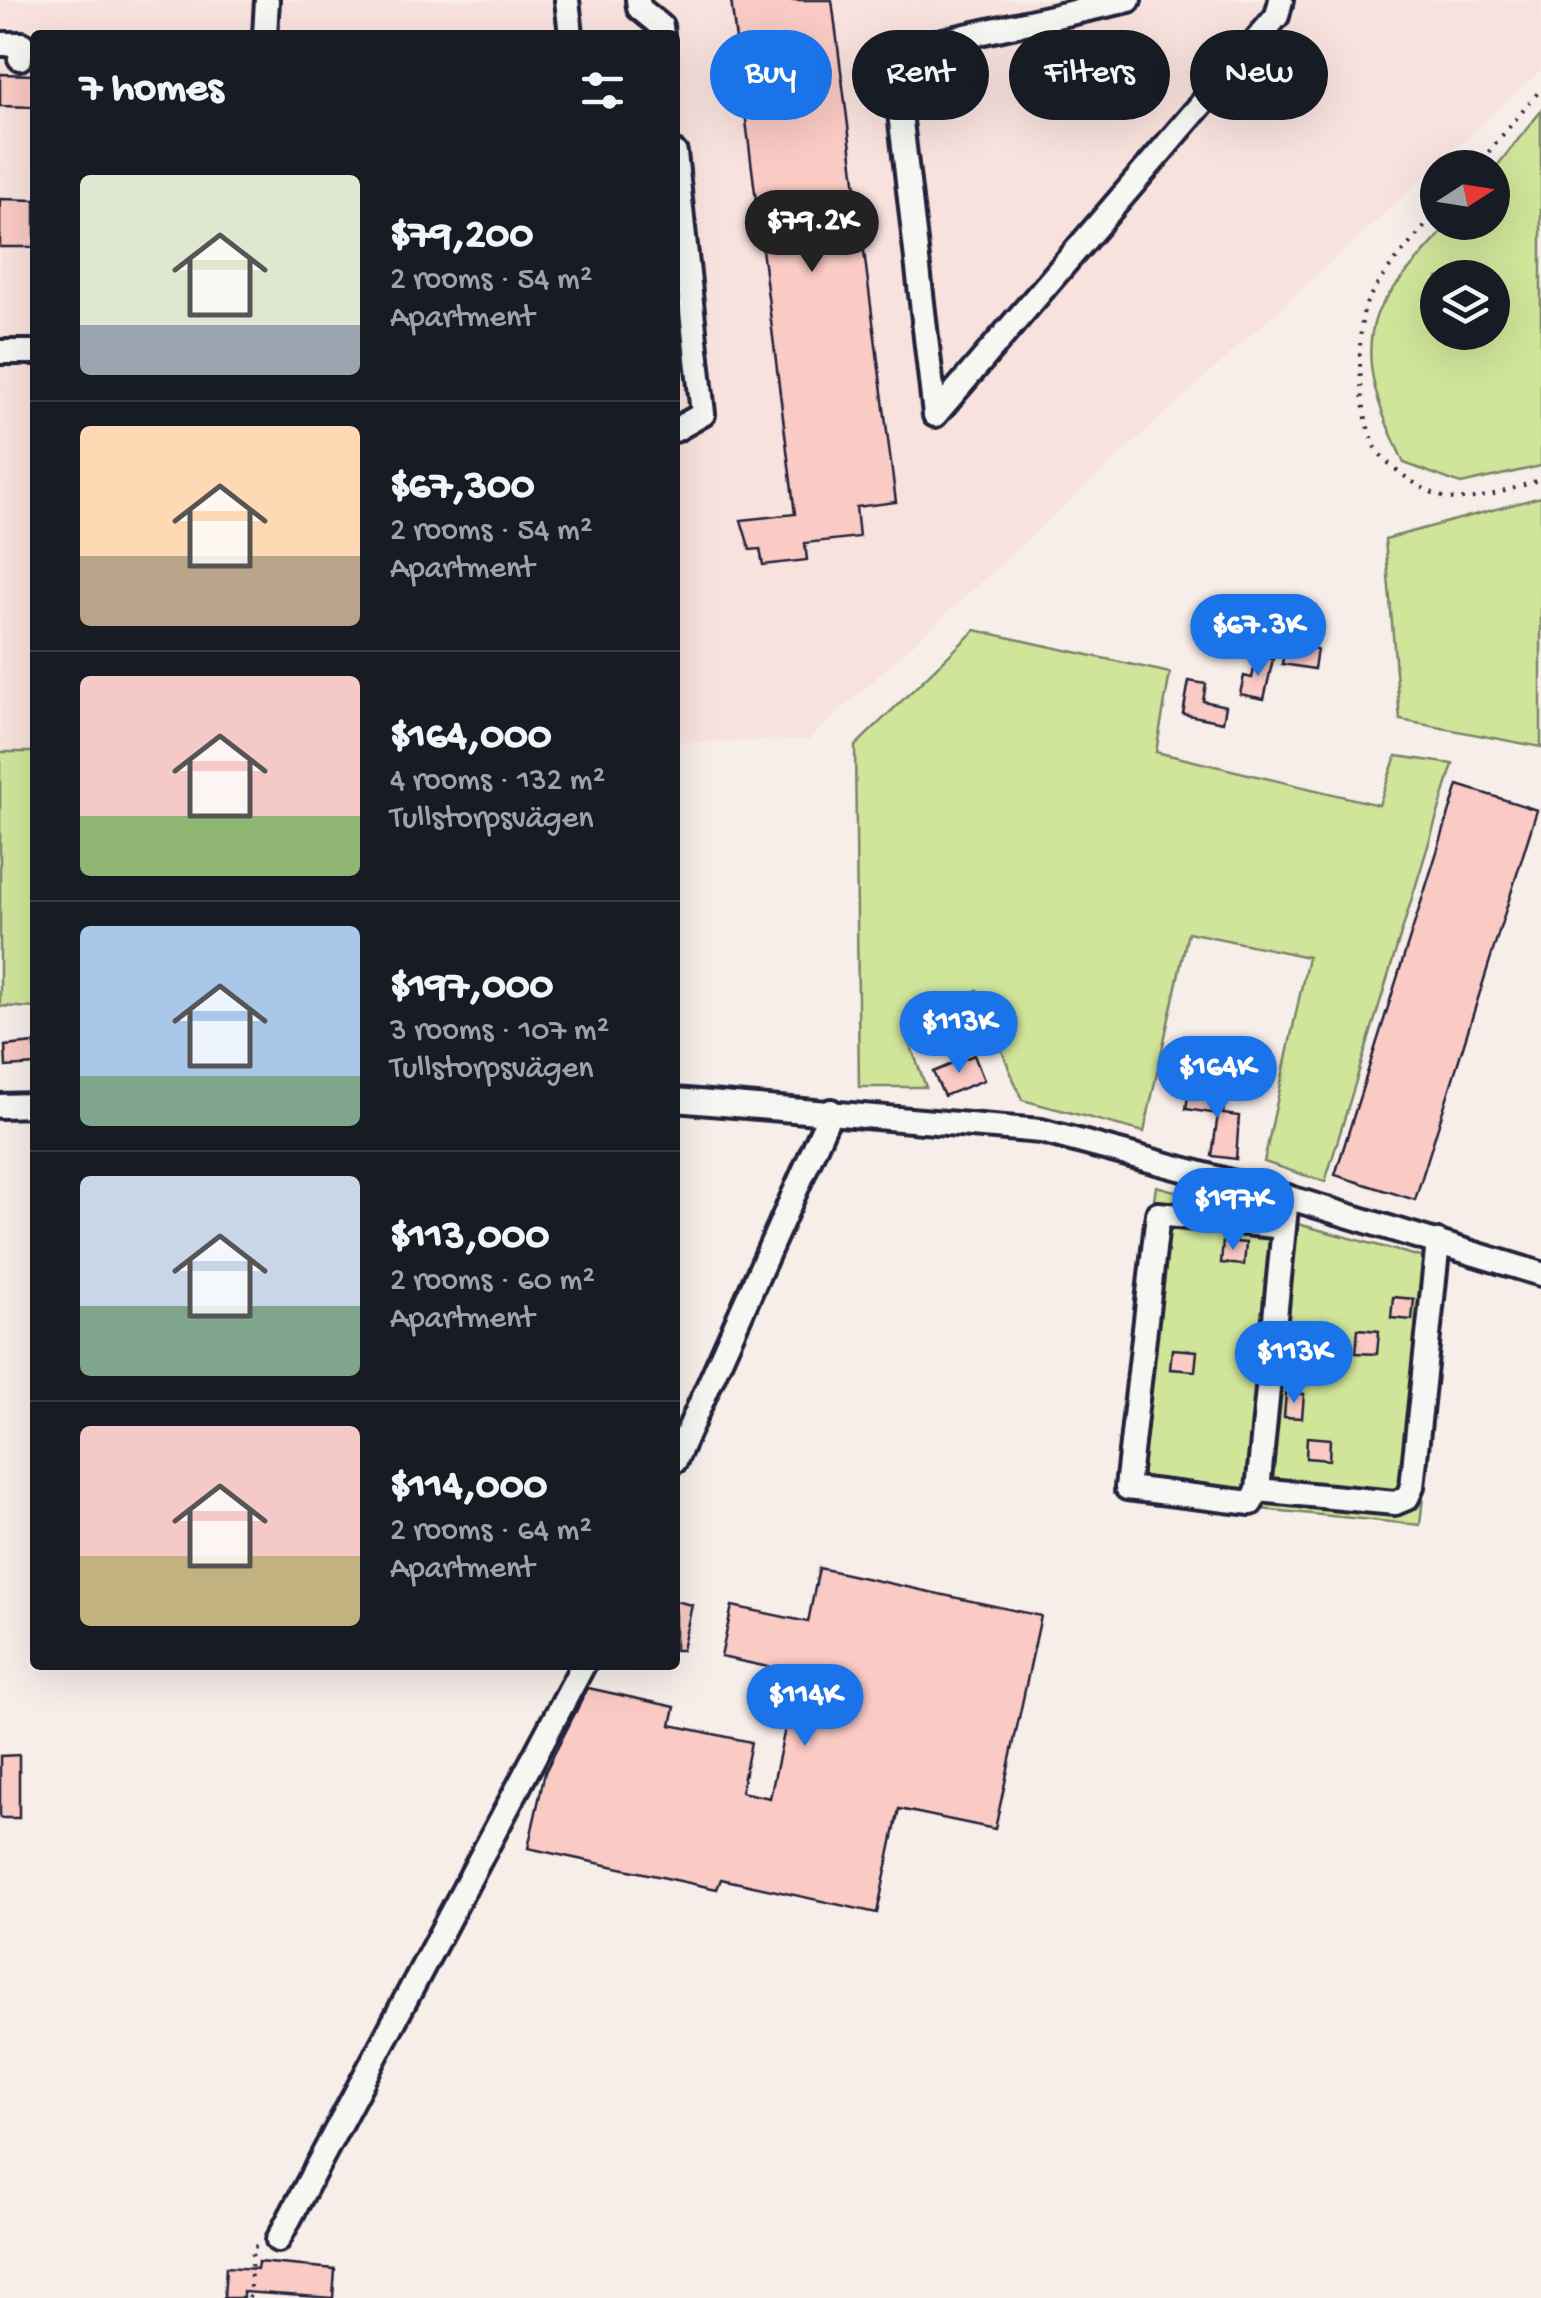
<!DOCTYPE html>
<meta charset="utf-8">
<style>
body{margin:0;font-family:"Gochi Hand",sans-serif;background:#242831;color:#f1f3f6;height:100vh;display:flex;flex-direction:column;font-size:38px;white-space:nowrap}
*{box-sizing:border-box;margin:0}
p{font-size:32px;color:#9ea1a6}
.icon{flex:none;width:55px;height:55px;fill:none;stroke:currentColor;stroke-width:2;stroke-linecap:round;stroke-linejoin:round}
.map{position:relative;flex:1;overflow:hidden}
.sheet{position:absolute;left:30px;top:30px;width:650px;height:1640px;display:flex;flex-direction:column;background:#171b24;border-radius:10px;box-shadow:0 10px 40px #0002}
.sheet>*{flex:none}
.top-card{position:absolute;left:710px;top:30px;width:680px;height:90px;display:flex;gap:20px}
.needle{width:65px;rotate:78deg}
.fabs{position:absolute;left:1420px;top:150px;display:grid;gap:20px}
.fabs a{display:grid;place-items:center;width:90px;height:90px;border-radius:50%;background:#171b24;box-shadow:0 10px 40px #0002;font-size:50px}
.price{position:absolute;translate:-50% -85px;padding:0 22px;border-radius:35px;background:#1a73e8;color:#fff;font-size:32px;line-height:65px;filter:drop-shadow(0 2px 5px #0008)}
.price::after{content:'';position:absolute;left:50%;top:60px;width:30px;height:22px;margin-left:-15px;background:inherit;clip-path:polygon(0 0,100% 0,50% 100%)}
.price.selected{background:#222;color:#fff}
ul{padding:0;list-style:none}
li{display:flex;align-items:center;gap:30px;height:250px;padding:0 50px}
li+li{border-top:2px solid #363941}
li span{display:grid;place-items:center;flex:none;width:280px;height:200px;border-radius:10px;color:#555}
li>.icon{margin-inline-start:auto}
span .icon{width:120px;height:120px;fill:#fffc;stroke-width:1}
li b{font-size:42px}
h2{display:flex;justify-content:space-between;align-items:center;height:120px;padding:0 50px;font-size:42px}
.tag{padding:0 35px;border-radius:45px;background:#171b24;box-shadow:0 10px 40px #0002;font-size:35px;line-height:90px}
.tag.selected{background:#1a73e8;color:#fff}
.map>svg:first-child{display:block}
</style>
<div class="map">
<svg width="1541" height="2298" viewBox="0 0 1541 2298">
<rect width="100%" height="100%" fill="#f7ede9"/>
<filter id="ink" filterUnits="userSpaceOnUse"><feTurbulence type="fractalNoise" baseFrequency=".01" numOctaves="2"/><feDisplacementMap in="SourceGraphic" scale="20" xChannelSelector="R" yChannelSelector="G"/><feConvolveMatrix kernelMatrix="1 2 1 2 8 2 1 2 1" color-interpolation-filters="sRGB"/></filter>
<g filter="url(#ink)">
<polygon fill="#f8e2de" points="0,0 1541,0 1541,70 808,740 675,742 675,35 35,35 35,752 0,752"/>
<g fill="#d0e59a" stroke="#79846a" stroke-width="2.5" fill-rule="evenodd">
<path d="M1541,111V466L1461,484L1404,463C1383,417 1358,364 1377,314C1386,292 1433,244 1450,223L1492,222L1493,171ZM1438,278H1492V332H1438Z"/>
<polygon points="1541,497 1541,747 1400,720 1385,539"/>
<polygon points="975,630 1170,673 1156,752 1379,805 1396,756 1453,764 1325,1182 1264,1162 1308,957 1188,932 1144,1132 1022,1100 977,990 903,1025 926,1087 859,1087 855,746"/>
<polygon points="0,752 35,752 35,1008 0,1006"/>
<polygon points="1156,1186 1447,1264 1420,1525 1113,1494"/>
</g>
<g fill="#facac4" stroke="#22223b" stroke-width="2.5">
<polygon points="731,0 832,0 896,502 856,507 859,537 805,543 807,560 763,565 760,549 750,550 741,520 795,514"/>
<polygon points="0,74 35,75 35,107 0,106"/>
<polygon points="0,199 35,200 35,247 0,247"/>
<polygon points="1285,644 1317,649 1314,669 1282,664"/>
<polygon points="1257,656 1273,659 1264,699 1240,694 1244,676 1252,678"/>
<polygon points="1189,681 1206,684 1203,701 1226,706 1223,722 1183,714"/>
<polygon points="1458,785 1537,810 1415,1200 1335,1175"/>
<polygon points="35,1043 35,1065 6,1067 5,1046"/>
<polygon points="974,1055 984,1080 944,1096 933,1072"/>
<polygon points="1189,1089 1226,1094 1223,1114 1239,1116 1236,1159 1212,1156 1218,1114 1186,1109"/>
<polygon points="1223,1241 1246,1243 1244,1265 1221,1263"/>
<polygon points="1393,1297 1414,1299 1412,1320 1391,1318"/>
<polygon points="1358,1329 1379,1331 1377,1354 1356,1353"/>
<polygon points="1172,1349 1197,1351 1195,1371 1170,1369"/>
<polygon points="1286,1393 1304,1394 1302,1418 1284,1417"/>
<polygon points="1307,1437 1330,1439 1329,1460 1306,1458"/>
<polygon points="819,1568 1041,1616 995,1829 899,1809 877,1913 721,1879 717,1889 528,1848 545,1772 588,1688 675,1707 671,1725 751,1742 741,1792 770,1798 797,1673 721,1657 732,1606 808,1622"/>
<polygon points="675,1601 692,1605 682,1650 675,1650"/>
<polygon points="19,1755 19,1818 0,1818 0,1756"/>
<polygon points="258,2262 335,2269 333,2298 243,2292 243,2298 224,2298 226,2267 257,2269"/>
</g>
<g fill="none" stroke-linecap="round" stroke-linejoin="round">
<g stroke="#22223b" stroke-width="30">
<g id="minor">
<polyline points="567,0 571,35"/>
<polyline points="638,0 639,8 661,26 662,35"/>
<polyline points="1129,0 893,52 935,415 1277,16 1281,0"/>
<polyline points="265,35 267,0"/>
<polyline points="0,44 22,44 20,58"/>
<polyline points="675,153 703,414 675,430"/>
<polyline points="0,352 35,352"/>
<polyline points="675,1100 1041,1131 1287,1197 1541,1274"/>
<polyline points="0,1106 35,1105"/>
<polyline points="1287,1197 1258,1490 1395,1503 1407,1498 1412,1487 1438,1242"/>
<polyline points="675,1461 831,1111"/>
<polyline points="1258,1490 1251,1503 1127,1488 1158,1214 1284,1227"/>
<polyline points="278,2240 583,1665"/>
</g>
</g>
<g stroke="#22223b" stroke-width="4" stroke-dasharray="2.5 8" stroke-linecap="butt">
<polyline points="1475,168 1541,89"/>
<path d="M1438,211C1419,234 1371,284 1364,310C1356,342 1359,428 1380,454C1394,471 1422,490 1443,497C1470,505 1516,488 1541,479"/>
<polyline points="249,2298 253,2247 258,2246"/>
</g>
<use href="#minor" stroke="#f6f6f2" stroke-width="22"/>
</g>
</g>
</svg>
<div class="fabs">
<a><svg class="needle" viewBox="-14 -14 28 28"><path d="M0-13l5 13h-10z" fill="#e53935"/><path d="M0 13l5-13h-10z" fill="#9ea1a6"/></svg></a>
<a><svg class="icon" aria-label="layers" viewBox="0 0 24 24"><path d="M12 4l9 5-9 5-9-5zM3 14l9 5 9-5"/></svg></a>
</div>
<b class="price selected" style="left:812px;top:275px">$79.2K</b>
<b class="price" style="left:1258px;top:679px">$67.3K</b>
<b class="price" style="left:959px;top:1076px">$113K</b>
<b class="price" style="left:1217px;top:1121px">$164K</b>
<b class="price" style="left:1233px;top:1253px">$197K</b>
<b class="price" style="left:1294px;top:1406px">$113K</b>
<b class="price" style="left:805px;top:1749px">$114K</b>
<div class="top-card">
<a class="tag selected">Buy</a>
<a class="tag">Rent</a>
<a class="tag">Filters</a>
<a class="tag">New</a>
</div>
<section class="sheet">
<h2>7 homes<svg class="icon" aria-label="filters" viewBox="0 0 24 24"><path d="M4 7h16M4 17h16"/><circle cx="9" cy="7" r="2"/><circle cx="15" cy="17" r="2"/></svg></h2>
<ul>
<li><span style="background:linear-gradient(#dfe7d0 75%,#9aa5b1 0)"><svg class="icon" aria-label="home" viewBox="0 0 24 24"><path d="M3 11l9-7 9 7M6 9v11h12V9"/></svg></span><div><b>$79,200</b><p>2 rooms · 54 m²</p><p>Apartment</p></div></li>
<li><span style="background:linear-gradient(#ffd9b3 65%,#b9a48a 0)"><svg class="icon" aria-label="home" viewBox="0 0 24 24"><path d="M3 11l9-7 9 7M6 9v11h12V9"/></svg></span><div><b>$67,300</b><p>2 rooms · 54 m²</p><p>Apartment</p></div></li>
<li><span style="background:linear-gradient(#f6c9c9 70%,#8fb573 0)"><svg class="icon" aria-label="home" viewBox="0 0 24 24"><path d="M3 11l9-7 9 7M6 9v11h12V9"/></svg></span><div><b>$164,000</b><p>4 rooms · 132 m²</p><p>Tullstorpsvägen</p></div></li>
<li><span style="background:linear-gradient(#a9c7e8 75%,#7fa58c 0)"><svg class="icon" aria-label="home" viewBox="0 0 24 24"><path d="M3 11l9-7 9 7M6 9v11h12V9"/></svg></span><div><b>$197,000</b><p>3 rooms · 107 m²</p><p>Tullstorpsvägen</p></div></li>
<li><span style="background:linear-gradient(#c9d6e8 65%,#7fa58c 0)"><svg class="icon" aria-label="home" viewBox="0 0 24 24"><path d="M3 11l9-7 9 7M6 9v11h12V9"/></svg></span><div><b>$113,000</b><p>2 rooms · 60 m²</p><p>Apartment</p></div></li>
<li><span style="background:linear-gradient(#f6c9c9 65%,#c2b280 0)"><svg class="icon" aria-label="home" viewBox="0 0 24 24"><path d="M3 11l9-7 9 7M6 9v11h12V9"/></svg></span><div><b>$114,000</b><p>2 rooms · 64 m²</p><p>Apartment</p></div></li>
</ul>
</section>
</div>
